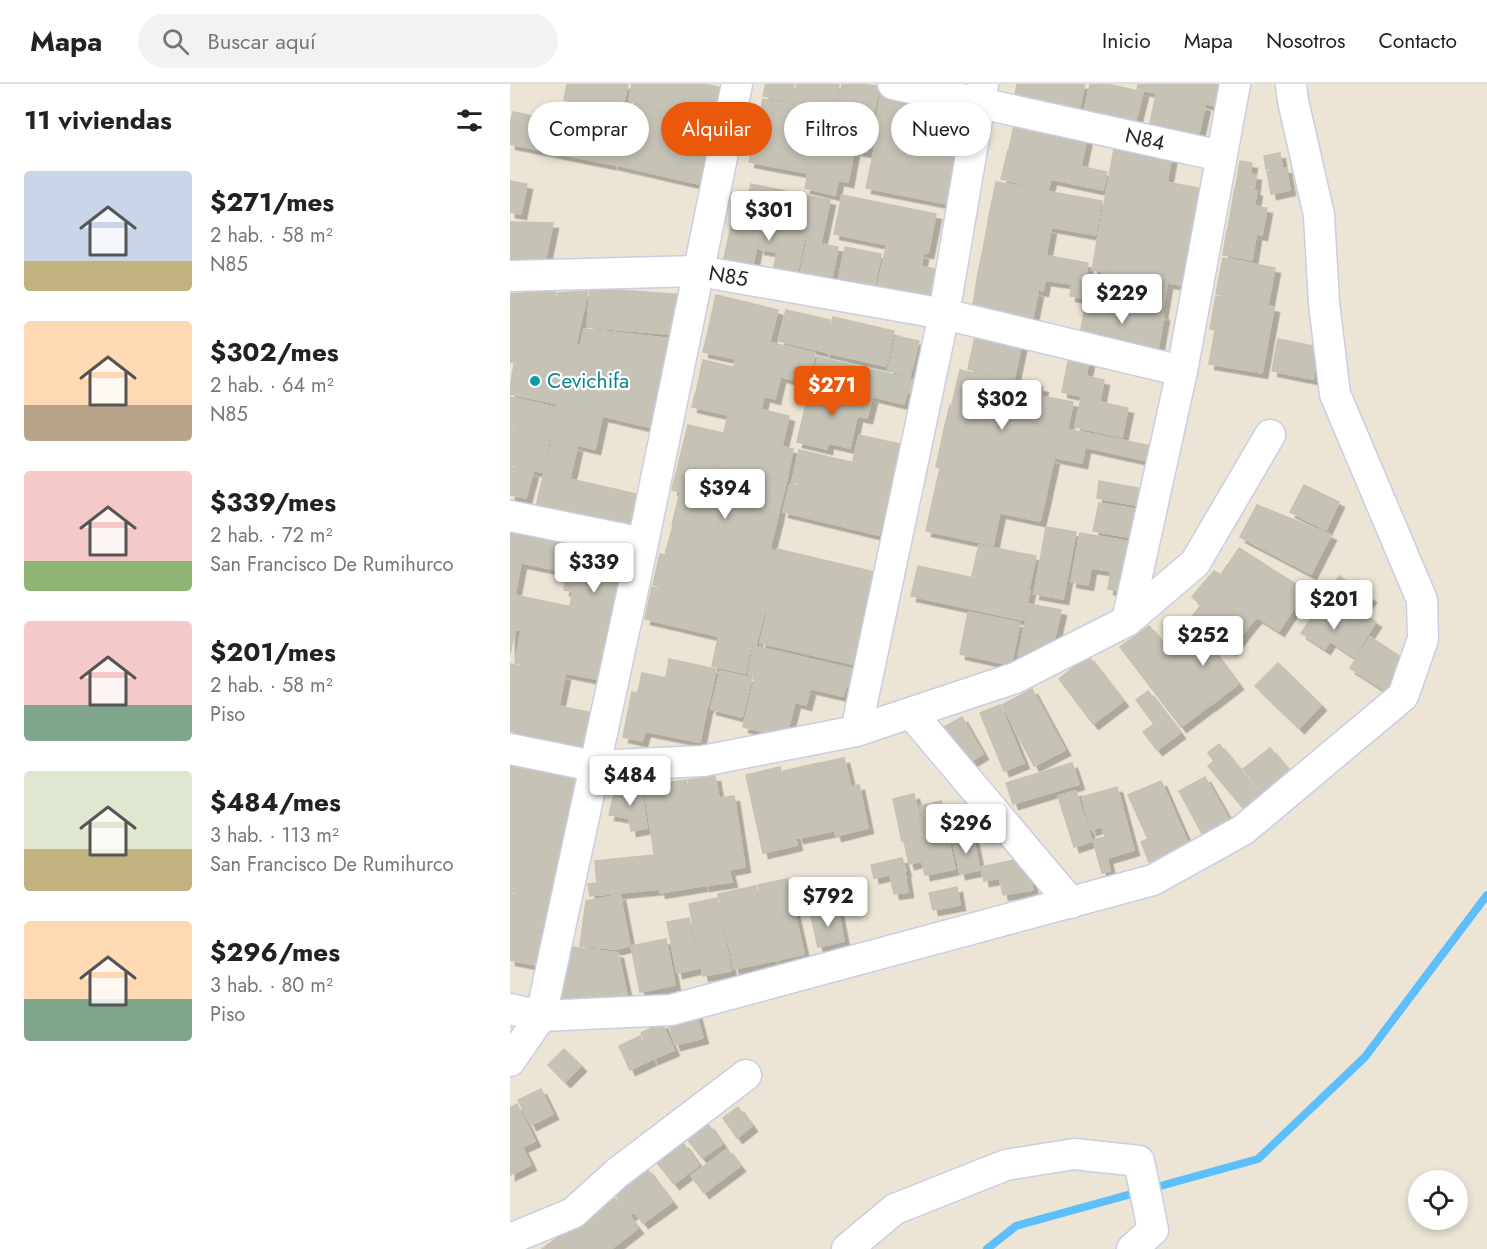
<!DOCTYPE html>
<html lang="es">
<meta charset="utf-8">
<style>
body{margin:0;font-family:Jost,sans-serif;background:#f2f2f2;color:#222;height:100vh;display:flex;flex-direction:column;font-size:22px;white-space:nowrap}
*{box-sizing:border-box;margin:0}
p{font-size:20px;color:#767676}
.icon{flex:none;width:33px;height:33px;fill:none;stroke:currentColor;stroke-width:2;stroke-linecap:round;stroke-linejoin:round}
.map{position:relative;flex:1;overflow:hidden}
.sheet{display:flex;flex-direction:column;background:#fff;width:510px}
.sheet>*{flex:none}
.top-card{position:absolute;left:18px;top:18px;width:570px;height:54px;display:flex;gap:12px}
.fabs{position:absolute;left:898px;top:1086px;display:grid;gap:12px}
.fabs a{display:grid;place-items:center;width:60px;height:60px;border-radius:50%;background:#fff;box-shadow:0 3px 9px #0003;font-size:30px}
.price{position:absolute;translate:-50% -51px;padding:0 14px;border-radius:6px;background:#fff;color:#222;font-size:20px;line-height:39px;filter:drop-shadow(0 2px 3px #0008)}
.price::after{content:'';position:absolute;left:50%;top:36px;width:18px;height:14px;margin-left:-9px;background:inherit;clip-path:polygon(0 0,100% 0,50% 100%)}
.price.active{background:#ea580c;color:#fff}
ul{padding:0;list-style:none}
li{display:flex;align-items:center;gap:18px;height:150px;padding:0 24px}
li span{display:grid;place-items:center;flex:none;width:168px;height:120px;border-radius:6px;color:#555}
li>.icon{margin-inline-start:auto}
span .icon{width:72px;height:72px;fill:#fffc;stroke-width:1}
li b{font-size:26px}
h2{display:flex;justify-content:space-between;align-items:center;height:72px;padding:0 24px;font-size:26px}
.pill{padding:0 21px;border-radius:27px;background:#fff;box-shadow:0 3px 9px #0003;font-size:21px;line-height:54px}
.pill.active{background:#ea580c;color:#fff}
header{display:flex;align-items:center;gap:36px;box-sizing:border-box;height:84px;padding:0 30px;background:#fff;border-bottom:2px solid #e0e0e0}
header strong{font-size:28px}
nav{display:flex;gap:33px;margin-inline-start:auto;font-size:21px}
.search{width:420px;height:54px;background:#f2f2f2;display:flex;align-items:center;gap:15px;box-sizing:border-box;padding:0 21px;border-radius:33px;color:#767676;font-size:22px}
main{display:flex;flex:1;min-height:0}
.map>svg:first-child{display:block}
</style>
<header>
<strong>Mapa</strong>
<div class="search"><svg class="icon" aria-label="search" viewBox="0 0 24 24"><circle cx="10" cy="10" r="6"/><path d="M15 15l6 6"/></svg>Buscar aquí</div>
<nav><a>Inicio</a><a>Mapa</a><a>Nosotros</a><a>Contacto</a></nav>
</header>
<main>
<section class="sheet">
<h2>11 viviendas<svg class="icon" aria-label="filters" viewBox="0 0 24 24"><path d="M4 7h16M4 17h16"/><circle cx="9" cy="7" r="2"/><circle cx="15" cy="17" r="2"/></svg></h2>
<ul>
<li><span style="background:linear-gradient(#c9d6e8 75%,#c2b280 0)"><svg class="icon" aria-label="home" viewBox="0 0 24 24"><path d="M3 11l9-7 9 7M6 9v11h12V9"/></svg></span><div><b>$271/mes</b><p>2 hab. · 58 m²</p><p>N85</p></div></li>
<li><span style="background:linear-gradient(#ffd9b3 70%,#b9a48a 0)"><svg class="icon" aria-label="home" viewBox="0 0 24 24"><path d="M3 11l9-7 9 7M6 9v11h12V9"/></svg></span><div><b>$302/mes</b><p>2 hab. · 64 m²</p><p>N85</p></div></li>
<li><span style="background:linear-gradient(#f6c9c9 75%,#8fb573 0)"><svg class="icon" aria-label="home" viewBox="0 0 24 24"><path d="M3 11l9-7 9 7M6 9v11h12V9"/></svg></span><div><b>$339/mes</b><p>2 hab. · 72 m²</p><p>San Francisco De Rumihurco</p></div></li>
<li><span style="background:linear-gradient(#f6c9c9 70%,#7fa58c 0)"><svg class="icon" aria-label="home" viewBox="0 0 24 24"><path d="M3 11l9-7 9 7M6 9v11h12V9"/></svg></span><div><b>$201/mes</b><p>2 hab. · 58 m²</p><p>Piso</p></div></li>
<li><span style="background:linear-gradient(#dfe7d0 65%,#c2b280 0)"><svg class="icon" aria-label="home" viewBox="0 0 24 24"><path d="M3 11l9-7 9 7M6 9v11h12V9"/></svg></span><div><b>$484/mes</b><p>3 hab. · 113 m²</p><p>San Francisco De Rumihurco</p></div></li>
<li><span style="background:linear-gradient(#ffd9b3 65%,#7fa58c 0)"><svg class="icon" aria-label="home" viewBox="0 0 24 24"><path d="M3 11l9-7 9 7M6 9v11h12V9"/></svg></span><div><b>$296/mes</b><p>3 hab. · 80 m²</p><p>Piso</p></div></li>
</ul>
</section>
<div class="map">
<svg width="977" height="1165" viewBox="0 0 977 1165">
<defs>
<filter id="shadow"><feDropShadow dx="5.5" dy="5.5" stdDeviation="0" flood-color="#0004"/></filter>
</defs>
<rect width="100%" height="100%" fill="#ece5d6"/>
<g fill="none" stroke-linecap="round" stroke-linejoin="round">
<polyline stroke="#5cbefb" stroke-width="8" points="477,1165 506,1142 748,1075 855,973 977,811"/>
</g>
<g fill="#c6c2b6" stroke="#c7c1b0" stroke-width="1.5" filter="url(#shadow)">
<polygon points="57,0 118,0 111,29 54,16"/>
<polygon points="122,0 195,0 221,6 213,38 119,17"/>
<polygon points="256,0 284,0 281,18 253,12"/>
<polygon points="287,0 329,0 324,27 283,19"/>
<polygon points="332,0 355,0 369,3 356,68 320,60"/>
<polygon points="507,0 575,0 569,26 505,12"/>
<polygon points="580,0 597,0 633,8 625,40 574,28"/>
<polygon points="628,0 712,0 707,22 627,5"/>
<polygon points="372,4 411,12 404,44 366,36"/>
<polygon points="646,11 695,22 688,53 639,43"/>
<polygon points="413,12 439,17 432,50 406,45"/>
<polygon points="253,15 324,29 317,59 247,45"/>
<polygon points="116,19 212,40 198,102 102,80"/>
<polygon points="441,19 466,24 459,56 434,51"/>
<polygon points="3,28 106,49 100,80 0,60 0,43"/>
<polygon points="506,33 578,49 571,81 499,65"/>
<polygon points="370,39 449,55 444,77 448,78 439,120 356,104"/>
<polygon points="246,47 344,67 338,98 328,96 325,111 295,104 298,89 239,78"/>
<polygon points="606,54 663,64 657,98 600,87"/>
<polygon points="498,66 597,88 593,106 541,95 538,106 491,95"/>
<polygon points="770,69 772,83 756,85 754,72"/>
<polygon points="730,77 742,79 740,90 746,91 744,106 726,102"/>
<polygon points="776,84 780,106 761,110 757,87"/>
<polygon points="600,88 700,106 694,138 594,120"/>
<polygon points="0,97 17,100 11,130 0,128"/>
<polygon points="486,98 592,117 585,151 479,132"/>
<polygon points="241,100 320,116 311,158 232,142"/>
<polygon points="725,103 747,107 744,122 757,124 752,151 718,145"/>
<polygon points="332,111 426,130 418,169 324,150"/>
<polygon points="594,121 694,139 688,169 588,151"/>
<polygon points="479,133 541,145 536,171 474,160"/>
<polygon points="0,138 43,139 35,178 0,179"/>
<polygon points="221,142 250,148 243,180 214,174"/>
<polygon points="717,146 746,151 742,176 713,171"/>
<polygon points="252,148 269,151 265,168 249,165"/>
<polygon points="271,151 294,156 287,191 263,187"/>
<polygon points="588,151 688,170 682,203 582,186"/>
<polygon points="297,157 328,163 321,197 290,191"/>
<polygon points="474,160 578,179 572,214 560,212 562,200 535,196 533,207 467,195"/>
<polygon points="335,163 371,170 364,205 328,198"/>
<polygon points="376,163 413,170 411,182 434,187 428,218 367,206"/>
<polygon points="713,174 765,184 758,220 706,210"/>
<polygon points="593,188 657,200 652,230 654,230 587,218"/>
<polygon points="467,196 528,208 522,238 462,227"/>
<polygon points="80,204 174,211 170,251 77,243"/>
<polygon points="78,207 66,259 39,253 48,209"/>
<polygon points="26,208 21,249 0,245 1,210"/>
<polygon points="26,208 46,208 38,253 22,249"/>
<polygon points="206,211 268,226 260,257 199,243"/>
<polygon points="706,212 764,223 758,256 700,245"/>
<polygon points="576,217 654,232 648,265 570,251"/>
<polygon points="276,226 320,236 312,267 269,257"/>
<polygon points="323,233 384,247 376,282 314,268"/>
<polygon points="199,244 305,269 298,299 224,282 226,275 193,268"/>
<polygon points="74,245 171,256 165,281 71,260"/>
<polygon points="0,246 58,259 50,290 0,278"/>
<polygon points="705,247 758,257 752,289 699,280"/>
<polygon points="466,248 512,258 504,295 458,285"/>
<polygon points="386,252 409,257 400,292 378,286"/>
<polygon points="768,255 809,263 803,295 762,287"/>
<polygon points="60,259 157,281 150,311 53,289"/>
<polygon points="308,273 411,297 408,310 397,308 394,320 302,298"/>
<polygon points="559,273 579,277 576,292 594,296 590,316 552,308"/>
<polygon points="193,276 270,294 265,315 254,312 251,325 186,309"/>
<polygon points="4,281 50,291 44,319 0,310 0,303"/>
<polygon points="450,286 533,303 531,312 563,318 558,344 442,320"/>
<polygon points="52,291 155,314 148,345 46,321"/>
<polygon points="301,300 362,314 357,334 347,332 340,364 318,359 317,365 287,358"/>
<polygon points="185,310 279,332 272,362 214,348 218,331 182,323"/>
<polygon points="0,313 48,324 42,351 0,341"/>
<polygon points="571,314 618,324 612,353 565,343"/>
<polygon points="440,321 551,344 545,373 433,350"/>
<polygon points="49,324 92,333 85,365 42,355"/>
<polygon points="178,341 283,365 276,399 170,374"/>
<polygon points="0,343 40,352 32,388 0,381"/>
<polygon points="552,344 646,363 643,378 575,363 572,379 546,374"/>
<polygon points="349,351 394,361 388,387 343,377"/>
<polygon points="433,351 544,375 537,406 426,383"/>
<polygon points="42,357 67,363 60,394 34,388"/>
<polygon points="289,366 388,389 380,421 282,398"/>
<polygon points="170,374 276,399 268,431 162,406"/>
<polygon points="0,383 23,388 16,414 0,411"/>
<polygon points="430,385 537,407 530,437 423,415"/>
<polygon points="34,389 135,412 128,443 94,435 93,438 26,423"/>
<polygon points="589,397 639,406 636,423 587,414"/>
<polygon points="280,400 376,422 369,451 273,428"/>
<polygon points="794,401 829,418 816,446 780,428"/>
<polygon points="170,409 268,432 260,464 162,441"/>
<polygon points="423,415 490,428 483,461 416,447"/>
<polygon points="589,419 635,427 630,455 583,447"/>
<polygon points="747,421 821,451 801,490 730,453"/>
<polygon points="0,442 19,446 12,479 0,476"/>
<polygon points="163,442 264,466 258,494 155,471"/>
<polygon points="536,443 566,448 553,515 524,510"/>
<polygon points="19,446 59,454 52,487 12,479"/>
<polygon points="570,449 627,459 618,508 598,505 601,487 581,484 578,501 561,498"/>
<polygon points="60,454 121,466 114,499 53,487"/>
<polygon points="469,461 526,472 519,504 462,492"/>
<polygon points="729,464 795,506 784,523 718,481"/>
<polygon points="267,465 373,490 366,520 260,495"/>
<polygon points="150,470 254,494 246,525 143,501"/>
<polygon points="0,477 11,479 5,510 0,509"/>
<polygon points="717,481 784,524 769,547 747,533 741,540 692,501 704,487 711,491"/>
<polygon points="408,482 520,506 513,536 401,512"/>
<polygon points="58,489 112,500 106,531 60,521 63,507 54,506"/>
<polygon points="829,492 861,513 851,528 866,538 859,549 811,519"/>
<polygon points="255,495 366,521 358,552 248,526"/>
<polygon points="691,502 740,541 721,566 681,534 691,521 682,513"/>
<polygon points="142,503 254,529 246,561 135,535"/>
<polygon points="0,510 105,532 98,565 0,544"/>
<polygon points="519,520 551,526 541,571 506,582"/>
<polygon points="811,520 858,550 844,573 820,557 815,565 791,549"/>
<polygon points="458,528 510,539 501,581 450,570"/>
<polygon points="257,530 354,553 347,581 250,559"/>
<polygon points="639,542 700,621 671,643 610,563"/>
<polygon points="686,544 728,600 701,621 659,566"/>
<polygon points="0,545 5,546 0,570"/>
<polygon points="11,548 97,566 91,596 5,579"/>
<polygon points="860,553 897,577 877,608 840,584"/>
<polygon points="208,554 241,562 235,589 202,582"/>
<polygon points="244,562 347,586 343,604 336,602 333,612 238,590"/>
<polygon points="578,572 613,617 583,640 549,595"/>
<polygon points="159,575 206,585 198,623 128,608 132,589 156,594"/>
<polygon points="768,579 811,621 789,644 745,602"/>
<polygon points="1,580 55,591 49,621 0,611"/>
<polygon points="210,587 242,594 232,633 201,625"/>
<polygon points="245,594 300,606 296,621 285,618 276,653 233,643"/>
<polygon points="522,605 555,666 524,682 492,621"/>
<polygon points="638,607 670,649 647,666 633,648 644,640 626,616"/>
<polygon points="122,608 197,623 190,658 135,647 132,657 113,653"/>
<polygon points="0,612 34,619 27,653 0,647"/>
<polygon points="35,619 83,629 76,663 28,653"/>
<polygon points="490,621 514,679 494,687 470,629"/>
<polygon points="452,633 473,670 456,680 434,643"/>
<polygon points="709,660 754,715 737,729 698,682 704,677 698,669"/>
<polygon points="760,664 784,693 757,715 733,685"/>
<polygon points="334,674 341,703 349,701 358,744 326,752 310,679"/>
<polygon points="0,675 20,679 14,709 0,706"/>
<polygon points="21,679 77,690 72,719 16,709"/>
<polygon points="309,679 323,747 288,754 273,687"/>
<polygon points="562,679 569,700 503,720 496,699"/>
<polygon points="270,683 287,761 253,769 236,691"/>
<polygon points="205,692 209,714 224,712 235,783 219,786 222,798 194,802 178,696"/>
<polygon points="695,693 723,742 696,757 669,707"/>
<polygon points="176,696 192,802 150,809 134,702"/>
<polygon points="651,697 679,761 639,778 631,758 638,755 618,711"/>
<polygon points="131,702 137,744 121,747 119,734 99,731 105,707"/>
<polygon points="607,703 624,766 597,774 600,787 592,789 583,756 595,753 592,742 581,746 572,713"/>
<polygon points="0,707 67,720 60,751 0,740"/>
<polygon points="566,707 582,757 564,763 548,712"/>
<polygon points="404,710 414,752 392,757 383,715"/>
<polygon points="431,717 437,745 416,750 410,722"/>
<polygon points="0,741 60,753 53,786 0,776"/>
<polygon points="437,748 445,785 415,791 412,777 399,780 394,757"/>
<polygon points="463,753 470,786 450,790 443,757"/>
<polygon points="144,771 148,805 80,812 78,800 87,799 85,777"/>
<polygon points="392,774 396,787 364,794 361,781"/>
<polygon points="504,776 514,789 474,797 471,783"/>
<polygon points="0,777 53,787 47,817 0,808"/>
<polygon points="395,789 398,808 384,810 380,792"/>
<polygon points="519,790 523,806 493,811 490,796"/>
<polygon points="277,795 294,870 264,877 248,801"/>
<polygon points="246,802 262,877 224,885 208,810"/>
<polygon points="447,803 450,821 423,826 419,809"/>
<polygon points="0,810 49,819 43,850 0,842"/>
<polygon points="110,811 120,862 107,865 70,862 76,817"/>
<polygon points="207,814 221,887 193,892 179,820"/>
<polygon points="328,826 334,857 308,863 301,832"/>
<polygon points="179,834 189,884 167,889 157,838"/>
<polygon points="0,843 43,851 36,883 0,876"/>
<polygon points="156,855 165,901 130,908 121,862"/>
<polygon points="61,863 108,869 118,916 51,918"/>
<polygon points="185,925 193,954 165,961 157,932"/>
<polygon points="152,939 164,966 143,975 131,949"/>
<polygon points="130,952 141,976 120,986 109,962"/>
<polygon points="54,965 71,982 55,998 38,981"/>
<polygon points="31,1005 43,1030 21,1041 8,1016"/>
<polygon points="7,1020 25,1057 12,1063 21,1081 0,1091 0,1024"/>
<polygon points="228,1023 242,1042 227,1054 213,1034"/>
<polygon points="198,1040 212,1060 192,1074 177,1055"/>
<polygon points="173,1059 189,1081 164,1100 147,1079"/>
<polygon points="217,1065 230,1082 194,1109 181,1092"/>
<polygon points="136,1084 162,1118 133,1139 124,1128 120,1131 104,1109"/>
<polygon points="103,1112 128,1144 101,1165 88,1165 68,1139"/>
<polygon points="67,1139 87,1165 32,1165"/>
</g>
<g fill="none" stroke-linecap="round" stroke-linejoin="round">
<g stroke="#cbcde2" stroke-width="33">
<g id="minor">
<path id="s1" d="M383,0L711,72"/>
<path id="s2" d="M0,192L189,187L434,230L672,287"/>
<polyline points="0,432 133,459"/>
<polyline points="617,537 672,287 725,0"/>
<polyline points="401,629 561,819"/>
<polyline points="346,647 434,230 473,0"/>
<polyline points="0,665 84,682 193,677 346,647 505,594 617,537 685,479 760,351"/>
<polyline points="0,925 31,932 161,926 643,796 733,746 893,612 913,555 912,516 825,310 814,219 809,131 783,17 781,0"/>
<polyline points="0,977 31,932 133,459 227,0"/>
<polyline points="0,1155 63,1129 107,1089 236,991"/>
<polyline points="337,1165 385,1125 496,1081 564,1070 629,1077 643,1146 622,1165"/>
</g>
</g>
<use href="#minor" stroke="#fff" stroke-width="30"/>
</g>
<circle fill="#0f9aa8" stroke="#fff" stroke-width="2" cx="25" cy="297" r="6"/>
<g text-anchor="middle" stroke-width="4.5" stroke-linejoin="round" paint-order="stroke">
<g font-size="21" fill="#272727" stroke="#fff">
<text dy="7" stroke="none"><textPath href="#s1" startOffset="258">N84</textPath></text>
<text dy="7" stroke="none"><textPath href="#s2" startOffset="219">N85</textPath></text>
</g>
<g font-size="21" fill="#0d838f" stroke="#fff" text-anchor="start">
<text x="37" y="304">Cevichifa</text>
</g>
</g>
</svg>
<div class="fabs">
<a><svg class="icon" aria-label="locate" viewBox="0 0 24 24"><circle cx="12" cy="12" r="6"/><path d="M12 2v4M12 18v4M2 12h4M18 12h4"/></svg></a>
</div>
<b class="price" style="left:259px;top:158px">$301</b>
<b class="price" style="left:612px;top:241px">$229</b>
<b class="price active" style="left:322px;top:333px">$271</b>
<b class="price" style="left:492px;top:347px">$302</b>
<b class="price" style="left:215px;top:436px">$394</b>
<b class="price" style="left:84px;top:510px">$339</b>
<b class="price" style="left:824px;top:547px">$201</b>
<b class="price" style="left:693px;top:583px">$252</b>
<b class="price" style="left:120px;top:723px">$484</b>
<b class="price" style="left:456px;top:771px">$296</b>
<b class="price" style="left:318px;top:844px">$792</b>
<div class="top-card">
<a class="pill">Comprar</a>
<a class="pill active">Alquilar</a>
<a class="pill">Filtros</a>
<a class="pill">Nuevo</a>
</div>
</div>
</main>
